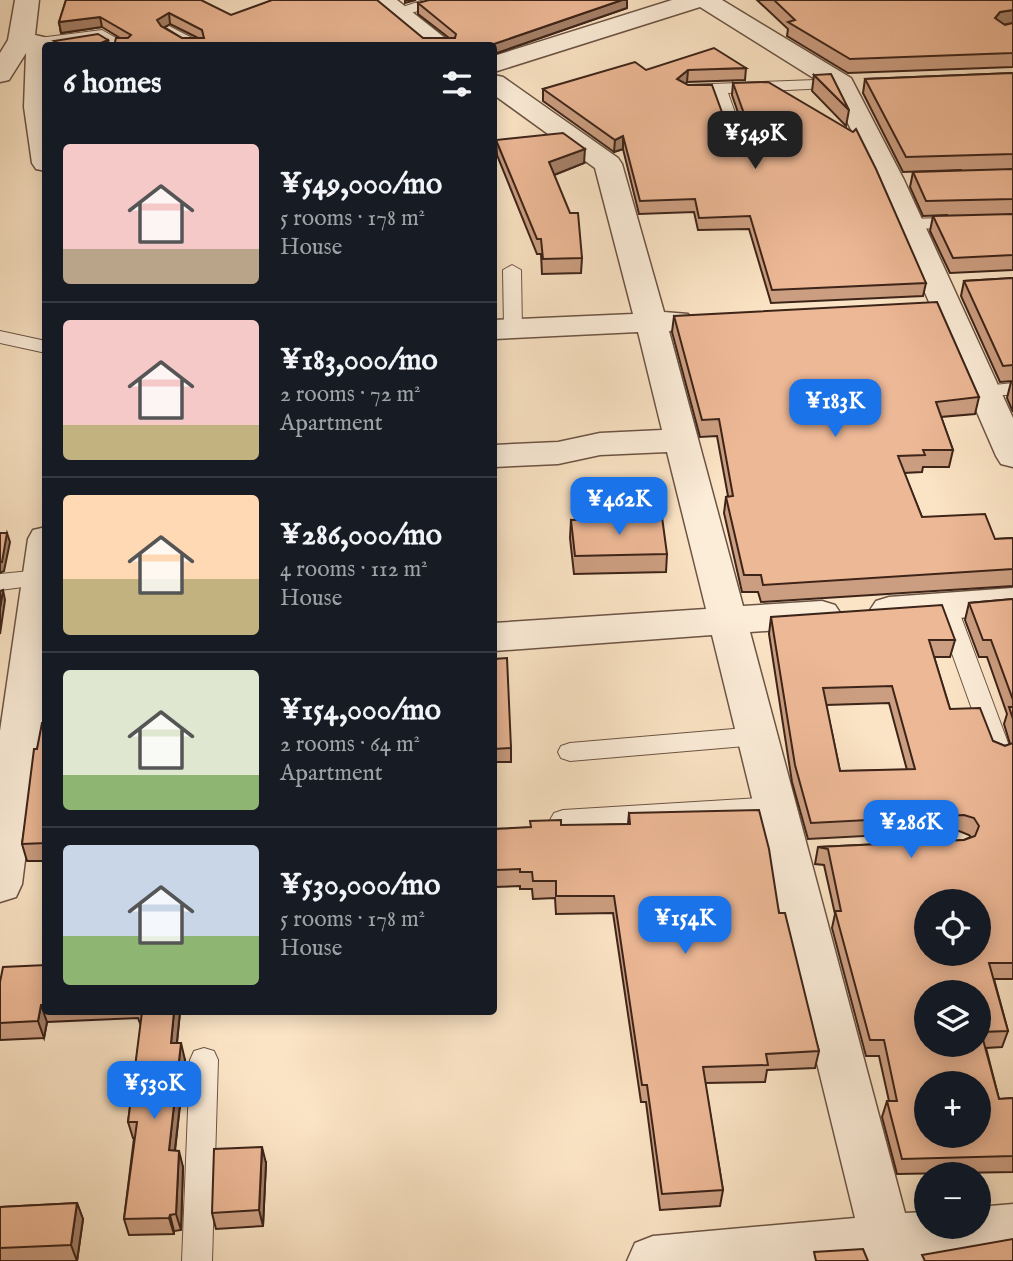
<!DOCTYPE html>
<meta charset="utf-8">
<style>
body{margin:0;font-family:"IM FELL English",serif;background:#242831;color:#f1f3f6;height:100vh;display:flex;flex-direction:column;font-size:26px;white-space:nowrap}
*{box-sizing:border-box;margin:0}
p{font-size:23px;color:#9ea1a6}
.icon{flex:none;width:38px;height:38px;fill:none;stroke:currentColor;stroke-width:2;stroke-linecap:round;stroke-linejoin:round}
.map{position:relative;flex:1;overflow:hidden}
.side{position:absolute;left:42px;top:42px;width:455px;height:973px;display:flex;flex-direction:column;background:#171b24;border-radius:7px;box-shadow:0 4px 18px #0003}
.side>*{flex:none}
.fabs{position:absolute;left:914px;top:889px;display:grid;gap:14px}
.fabs a{display:grid;place-items:center;width:77px;height:77px;border-radius:50%;background:#171b24;box-shadow:0 4px 18px #0003;font-size:35px}
.price{position:absolute;translate:-50% -60px;padding:0 16px;border-radius:14px;background:#1a73e8;color:#fff;font-size:23px;line-height:46px;filter:drop-shadow(0 2px 4px #0008)}
.price::after{content:'';position:absolute;left:50%;top:42px;width:21px;height:16px;margin-left:-10px;background:inherit;clip-path:polygon(0 0,100% 0,50% 100%)}
.price.on{background:#222;color:#fff}
ul{padding:0;list-style:none}
li{display:flex;align-items:center;gap:21px;height:175px;padding:0 21px}
li+li{border-top:2px solid #363941}
li span{display:grid;place-items:center;flex:none;width:196px;height:140px;border-radius:7px;color:#555}
li>.icon{margin-inline-start:auto}
span .icon{width:84px;height:84px;fill:#fffc;stroke-width:1}
li b{font-size:30px}
h2{display:flex;justify-content:space-between;align-items:center;height:84px;padding:0 21px;font-size:30px}
.map>svg:first-child{display:block}
</style>
<div class="map">
<svg width="1013" height="1261" viewBox="0 0 1013 1261">
<rect width="100%" height="100%" fill="#fbe4c5"/>
<filter id="stains"><feTurbulence type="fractalNoise" baseFrequency=".00286" numOctaves="4"/><feColorMatrix values="0 0 0 0 .2 0 0 0 0 .09 0 0 0 0 .02 0 0 0 .5 -.17"/></filter>
<radialGradient id="worn" r=".72"><stop offset=".6" stop-color="#630" stop-opacity="0"/><stop offset="1" stop-color="#630" stop-opacity=".3"/></radialGradient>
<g fill="none" stroke-linecap="round" stroke-linejoin="round">
<g stroke="#6c5444" stroke-width="2">
<g id="lane">
<polygon points="424,0 446,0 444,3 398,17 391,13 393,10"/>
<polygon points="169,26 202,43 204,46 185,46 164,34 161,31"/>
<polygon points="102,30 130,46 110,46 100,40 39,48 31,43 39,38"/>
<polygon points="842,79 850,84 848,87 728,93 748,149 740,154 732,149 713,94 687,95 679,90 687,85"/>
<polygon points="1013,216 1013,226 908,229 899,224 908,219"/>
<polygon points="512,265 521,270 522,329 513,335 504,329 503,270"/>
<polygon points="0,331 46,341 46,353 0,343"/>
<polygon points="1013,383 1013,395 976,395 973,391 976,387"/>
<polygon points="40,570 46,572 46,584 0,590 0,574"/>
<polygon points="946,598 954,600 957,606 1011,751 1008,757 999,760 990,757 987,751 935,606 938,600"/>
<polygon points="757,727 766,730 769,736 766,742 757,745 570,761 561,758 558,752 561,746 570,743"/>
<polygon points="775,797 784,800 788,807 784,814 775,817 563,830 554,827 550,820 554,813 563,810"/>
<polygon points="204,1048 214,1051 218,1060 212,1261 182,1261 190,1060 194,1051"/>
</g>
</g>
<g stroke="#6c5444" stroke-width="3">
<g id="street">
<polygon points="15,0 39,0 35,35 48,38 52,46 46,46 46,171 36,169 32,163 24,107 26,53 9,80 0,82 0,53 8,40"/>
<polygon points="369,0 397,0 455,46 425,46"/>
<polygon points="672,0 722,0 851,78 904,180 1013,418 1013,467 1001,464 996,456 876,180 831,89 700,7 494,72 494,56"/>
<polygon points="494,75 503,77 618,158 622,164 664,312 688,314 693,321 688,328 669,331 743,606 822,601 835,605 841,614 835,623 822,627 750,632 905,1213 926,1212 926,1227 978,1227 978,1207 1013,1204 1013,1252 920,1261 627,1261 635,1243 653,1236 855,1218 712,635 494,651 494,623 706,609 667,452 600,455 558,464 494,467 494,445 558,442 600,433 662,430 638,332 494,339 494,320 633,314 595,168 494,95"/>
<polygon points="46,527 46,692 22,884 16,897 0,902 0,731 28,539 33,530"/>
<polygon points="1013,588 1013,614 889,623 876,619 870,610 876,601 889,597"/>
</g>
</g>
<use href="#lane" fill="#fcedd9" fill-rule="evenodd"/>
<use href="#street" fill="#fcedd9" fill-rule="evenodd"/>
</g>
<g fill="#cc9e81" stroke="#3d2419" stroke-width="2" fill-rule="evenodd">
<path d="M66,0L231,15L423,38H449L418,14V3L627,8L494,54V46L120,38L102,27L61,33L59,22ZM170,24L198,38H182L164,27Z"/>
<polygon points="757,0 1013,0 1013,67 848,73 787,36 788,29"/>
<polygon points="746,68 745,80 687,82 685,84 731,137 740,144 747,139 732,95 733,83 926,283 923,296 771,303 749,229 698,230 694,212 639,214 623,149 614,152 543,101 543,89 646,70"/>
<polygon points="1013,73 1013,270 950,273 930,231 933,216 948,215 923,216 910,187 913,172 962,170 903,172 863,93 865,79"/>
<polygon points="814,75 849,110 846,126 812,91"/>
<polygon points="496,140 584,163 554,175 582,258 581,273 542,274 541,254 537,254 497,155"/>
<polygon points="1013,278 1013,381 1000,382 961,296 964,281"/>
<polygon points="674,316 979,397 975,414 941,417 953,450 949,467 923,467 922,472 904,473 922,517 995,539 1013,538 1013,586 761,602 758,592 742,592 724,513 726,497 728,496 717,436 700,437 672,332"/>
<polygon points="1011,382 1013,382 1013,412 1007,398"/>
<polygon points="571,520 667,554 666,572 574,574 570,538"/>
<path d="M1013,599V979H994L1008,1031L1002,1047L986,1048L999,1099L1013,1098V1172L897,1174L882,1117L887,1101H889L879,1056H866L832,928L835,914L824,865L815,864L818,847L964,840L971,837L969,835L959,831L808,839L792,782L769,634L771,617L955,640L950,657H934L950,709L993,741L1005,746L1010,744L1004,724L1007,714L987,657H979L965,620L969,603ZM889,703L907,770L840,771L826,705Z"/>
<polygon points="494,659 511,748 511,762 494,762"/>
<polygon points="46,723 46,861 27,861 22,844 37,749"/>
<polygon points="629,813 779,913 819,1051 815,1068 767,1070 765,1082 705,1083 723,1190 720,1206 660,1210 646,1102 641,1102 613,913 556,914 555,898 533,899 532,889 520,889 520,886 494,887 494,829 628,824"/>
<polygon points="46,965 46,1012 180,1012 177,1043 185,1060 175,1151 183,1167 181,1230 174,1231 174,1234 129,1235 124,1219 134,1138 133,1138 128,1122 141,1026 138,1018 47,1022 44,1038 0,1040 0,982"/>
<polygon points="266,1163 263,1226 216,1229 212,1213"/>
<polygon points="77,1203 83,1219 77,1261 0,1261 0,1207"/>
</g>
<g fill="#a68169" stroke="#3d2419" stroke-width="2">
<polygon points="405,0 416,0 405,3"/>
<polygon points="622,0 627,0 627,8 494,54 494,46 488,46"/>
<polygon points="1013,10 1013,23 997,26 995,18 1000,12"/>
<polygon points="169,13 170,24 158,31 157,20"/>
<polygon points="100,17 102,27 61,33 59,22"/>
<polygon points="108,40 109,46 94,46"/>
<polygon points="688,70 687,82 677,91 677,79"/>
<polygon points="623,136 623,149 614,152 615,140"/>
<polygon points="585,149 584,163 549,177 549,162"/>
<polygon points="7,533 10,542 4,571 0,573 0,562"/>
<polygon points="3,590 5,600 0,634 0,608"/>
<polygon points="41,1005 47,1022 44,1038 38,1021"/>
<polygon points="174,1012 180,1012 175,1060 171,1043"/>
<polygon points="181,1043 185,1060 173,1166 169,1150"/>
<polygon points="262,1147 266,1163 263,1226 259,1210"/>
<polygon points="179,1151 183,1167 181,1230 176,1214"/>
<polygon points="77,1203 83,1219 77,1261 71,1245"/>
<polygon points="170,1215 174,1231 174,1234 169,1218"/>
</g>
<g fill="#edb896" stroke="#3d2419" stroke-width="2" fill-rule="evenodd">
<path d="M66,0H201L231,15L272,0H377L423,38H455L456,34L418,3L429,0H622L488,46H114L116,38H128L131,35L100,17L59,22ZM169,13L202,30L204,38H182L161,26L157,20Z"/>
<polygon points="774,0 1013,0 1013,10 1000,12 995,18 1005,25 1013,23 1013,53 850,59 788,22 795,20"/>
<polygon points="98,34 108,40 94,46 63,46 54,41"/>
<polygon points="714,48 746,68 688,70 677,79 688,85 712,85 731,137 740,144 752,136 733,83 768,82 853,132 856,129 876,169 926,283 772,290 750,216 699,218 695,199 640,201 623,136 615,140 543,89 635,62 646,70"/>
<polygon points="1013,73 1013,154 906,157 865,79"/>
<polygon points="831,74 849,110 814,75"/>
<polygon points="563,133 585,149 549,162 570,213 578,213 582,258 543,259 541,239 537,239 496,140"/>
<polygon points="1013,169 1013,199 926,201 913,172"/>
<polygon points="1013,214 1013,255 953,258 933,216"/>
<polygon points="1013,278 1013,365 1003,366 964,281"/>
<polygon points="937,302 979,397 936,402 953,450 923,450 925,455 898,456 922,517 985,514 995,539 1013,538 1013,569 763,585 761,575 744,575 726,497 733,496 719,419 702,420 674,316"/>
<polygon points="662,517 667,554 575,556 571,520"/>
<polygon points="0,533 7,533 2,562 0,562"/>
<polygon points="3,590 0,608 0,591"/>
<polygon points="1013,599 1013,700 991,640 983,640 969,603"/>
<path d="M942,605L955,640H929L950,709L980,708L993,741L1005,746L1013,743V963H989L1008,1031L981,1032L999,1099L1013,1098V1156L902,1159L887,1101H897L884,1040H870L835,911H841L828,849L818,847L964,840L975,836L979,826L974,818L964,815L811,823L795,765L771,617ZM892,686L915,769L840,771L823,688ZM926,901H978V954H926ZM926,992H978V1045H926ZM926,1083H978V1136H926Z"/>
<polygon points="507,658 511,748 494,749 494,659"/>
<polygon points="1009,707 1013,707 1013,719"/>
<polygon points="42,723 46,723 46,843 22,844 34,749 37,749"/>
<polygon points="759,810 769,849 779,913 785,913 819,1051 766,1054 768,1065 703,1067 723,1190 662,1194 647,1085 642,1085 614,896 556,896 556,881 533,881 532,872 520,872 520,869 494,870 494,829 531,827 530,821 561,820 561,825 630,824 629,813"/>
<polygon points="46,965 46,1005 41,1005 38,1021 0,1023 0,982 3,967"/>
<polygon points="142,1012 174,1012 171,1043 181,1043 169,1150 179,1151 176,1214 170,1215 169,1218 124,1219 137,1122 128,1122"/>
<polygon points="262,1147 259,1210 212,1213 214,1149"/>
<polygon points="77,1203 71,1245 0,1248 0,1207"/>
<polygon points="1013,1239 1013,1261 925,1261 922,1255"/>
<polygon points="863,1249 868,1261 816,1261 814,1252"/>
</g>
<rect width="100%" height="100%" filter="url(#stains)"/>
<rect width="100%" height="100%" fill="url(#worn)"/>
</svg>
<div class="fabs">
<a><svg class="icon" aria-label="locate" viewBox="0 0 24 24"><circle cx="12" cy="12" r="6"/><path d="M12 2v4M12 18v4M2 12h4M18 12h4"/></svg></a>
<a><svg class="icon" aria-label="layers" viewBox="0 0 24 24"><path d="M12 4l9 5-9 5-9-5zM3 14l9 5 9-5"/></svg></a>
<a>+</a>
<a>−</a>
</div>
<b class="price on" style="left:755px;top:171px">¥549K</b>
<b class="price" style="left:835px;top:439px">¥183K</b>
<b class="price" style="left:619px;top:537px">¥462K</b>
<b class="price" style="left:911px;top:860px">¥286K</b>
<b class="price" style="left:685px;top:956px">¥154K</b>
<b class="price" style="left:154px;top:1121px">¥530K</b>
<section class="side">
<h2>6 homes<svg class="icon" aria-label="filters" viewBox="0 0 24 24"><path d="M4 7h16M4 17h16"/><circle cx="9" cy="7" r="2"/><circle cx="15" cy="17" r="2"/></svg></h2>
<ul>
<li><span style="background:linear-gradient(#f6c9c9 75%,#b9a48a 0)"><svg class="icon" aria-label="home" viewBox="0 0 24 24"><path d="M3 11l9-7 9 7M6 9v11h12V9"/></svg></span><div><b>¥549,000/mo</b><p>5 rooms · 178 m²</p><p>House</p></div></li>
<li><span style="background:linear-gradient(#f6c9c9 75%,#c2b280 0)"><svg class="icon" aria-label="home" viewBox="0 0 24 24"><path d="M3 11l9-7 9 7M6 9v11h12V9"/></svg></span><div><b>¥183,000/mo</b><p>2 rooms · 72 m²</p><p>Apartment</p></div></li>
<li><span style="background:linear-gradient(#ffd9b3 60%,#c2b280 0)"><svg class="icon" aria-label="home" viewBox="0 0 24 24"><path d="M3 11l9-7 9 7M6 9v11h12V9"/></svg></span><div><b>¥286,000/mo</b><p>4 rooms · 112 m²</p><p>House</p></div></li>
<li><span style="background:linear-gradient(#dfe7d0 75%,#8fb573 0)"><svg class="icon" aria-label="home" viewBox="0 0 24 24"><path d="M3 11l9-7 9 7M6 9v11h12V9"/></svg></span><div><b>¥154,000/mo</b><p>2 rooms · 64 m²</p><p>Apartment</p></div></li>
<li><span style="background:linear-gradient(#c9d6e8 65%,#8fb573 0)"><svg class="icon" aria-label="home" viewBox="0 0 24 24"><path d="M3 11l9-7 9 7M6 9v11h12V9"/></svg></span><div><b>¥530,000/mo</b><p>5 rooms · 178 m²</p><p>House</p></div></li>
</ul>
</section>
</div>
